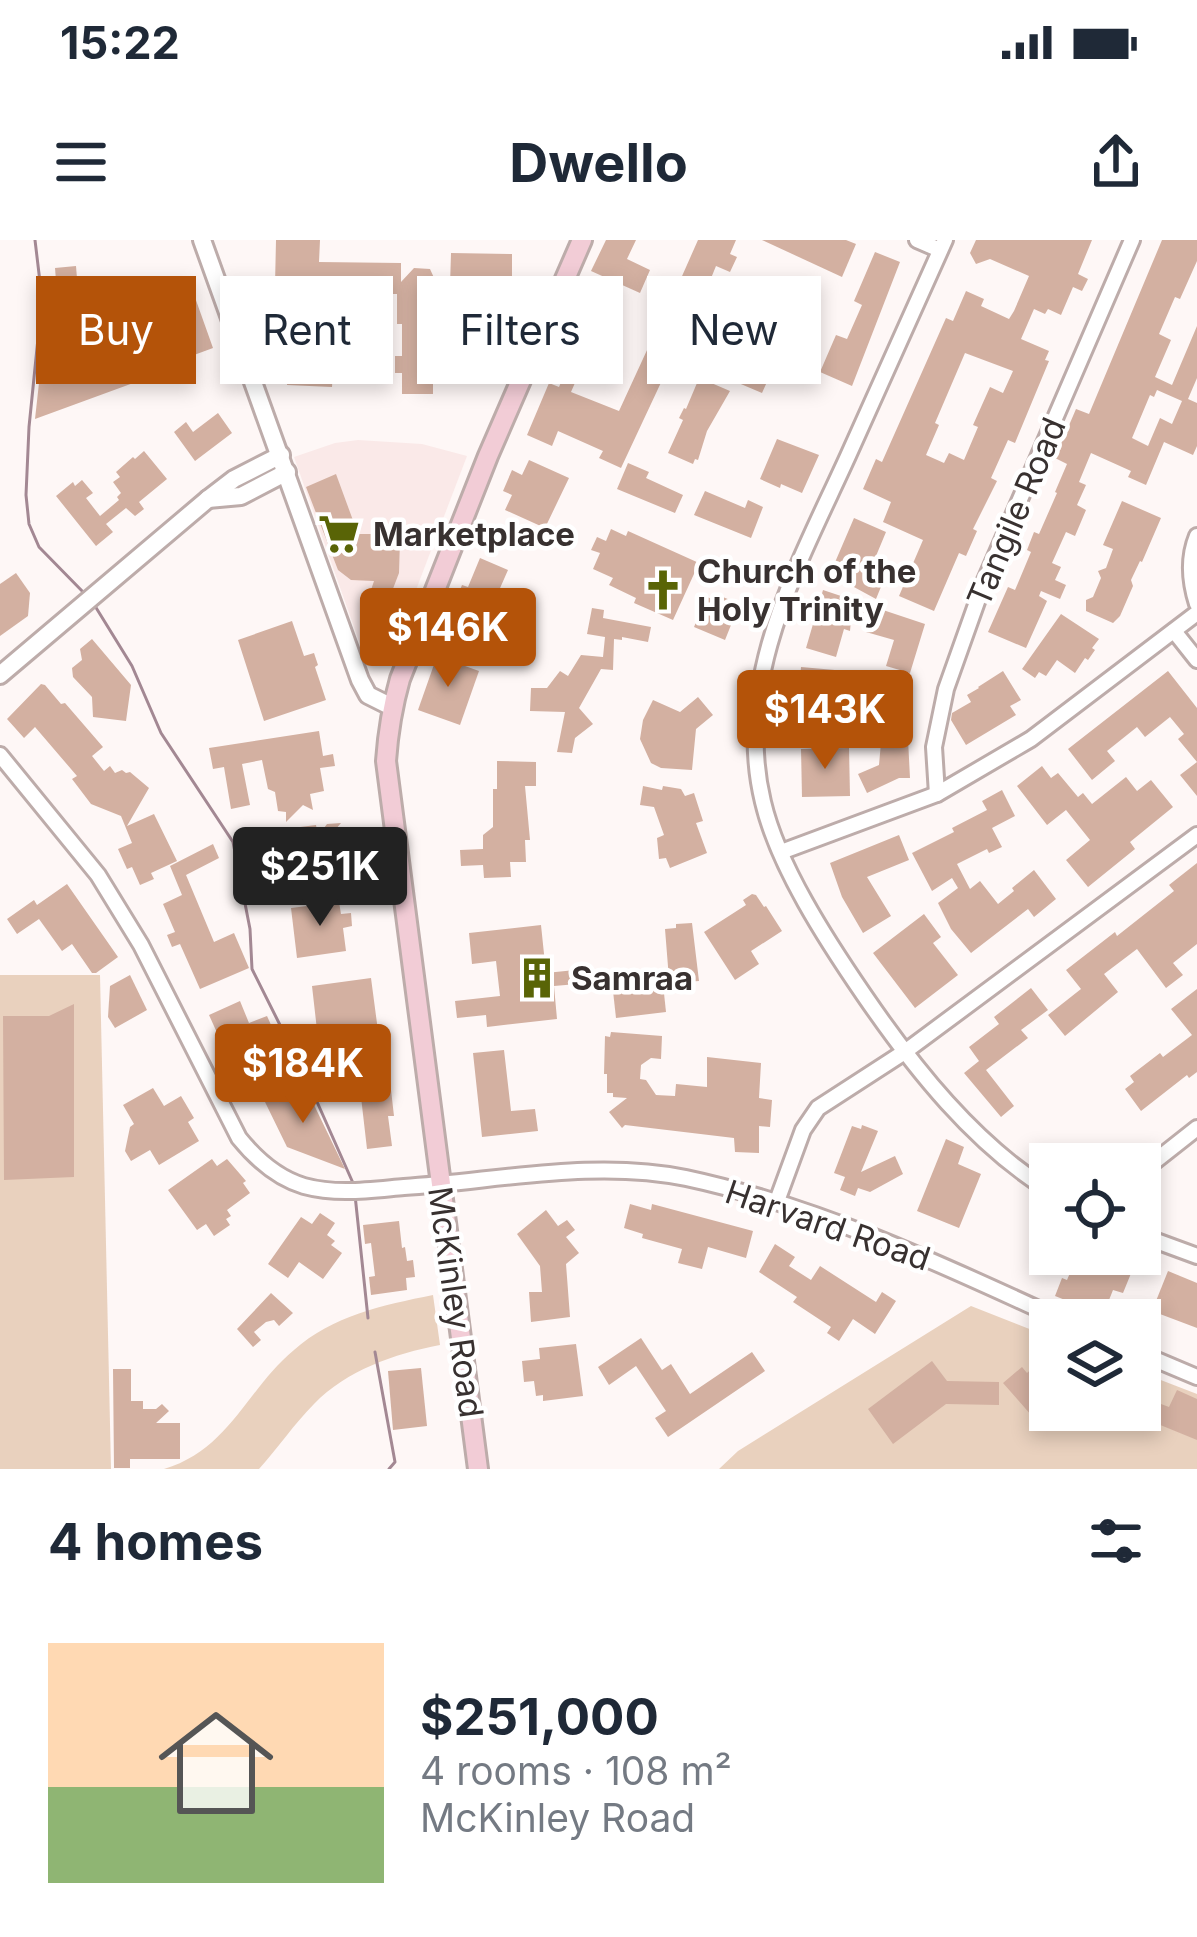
<!DOCTYPE html>
<meta charset="utf-8">
<style>
body{margin:0;font-family:Inter,sans-serif;background:#f6f6f7;color:#1f2937;height:100vh;display:flex;flex-direction:column;font-size:45px;white-space:nowrap}
*{box-sizing:border-box;margin:0}
p{font-size:39px;color:#747a83}
.icon{flex:none;width:66px;height:66px;fill:none;stroke:currentColor;stroke-width:2;stroke-linecap:round;stroke-linejoin:round}
.map{position:relative;height:1229px;overflow:hidden}
.panel{display:flex;flex-direction:column;background:#fff;flex:1}
.panel>*{flex:none}
.banner{position:absolute;left:36px;top:36px;width:1125px;height:108px;display:flex;gap:24px}
.tools{position:absolute;left:1029px;top:903px;display:grid;gap:24px}
.tools a{display:grid;place-items:center;width:132px;height:132px;border-radius:0px;background:#fff;box-shadow:0 6px 18px #0003;font-size:60px}
.price{position:absolute;translate:-50% -102px;padding:0 27px;border-radius:12px;background:#b45309;color:#fff;font-size:39px;line-height:78px;filter:drop-shadow(0 3px 6px #0008)}
.price::after{content:'';position:absolute;left:50%;top:72px;width:36px;height:27px;margin-left:-18px;background:inherit;clip-path:polygon(0 0,100% 0,50% 100%)}
.price.on{background:#222;color:#fff}
ul{padding:0;list-style:none}
li{display:flex;align-items:center;gap:36px;height:300px;padding:0 48px}
li span{display:grid;place-items:center;flex:none;width:336px;height:240px;border-radius:0px;color:#555}
li>.icon{margin-inline-start:auto}
span .icon{width:144px;height:144px;fill:#fffc;stroke-width:1}
li b{font-size:51px}
h2{display:flex;justify-content:space-between;align-items:center;height:144px;padding:0 48px;font-size:51px}
.pill{padding:0 42px;border-radius:0px;background:#fff;box-shadow:0 6px 18px #0003;font-size:42px;line-height:108px}
.pill.on{background:#b45309;color:#fff}
.status{display:flex;justify-content:space-between;align-items:center;height:84px;padding:0 60px;background:#fff;direction:ltr}
.status svg{height:33px;fill:currentColor}
header{display:flex;justify-content:space-between;align-items:center;height:156px;padding:0 48px;background:#fff;font-size:54px;font-weight:700}
.map>svg:first-child{display:block}
</style>
<div class="status"><b>15:22</b><svg viewBox="0 0 49 12"><path d="M0 12V9h3v3zM5 12V6h3v6zM10 12V3h3v9zM15 12V0h3v12zM26 1h20v11H26zM47 4h2v5h-2z"/></svg></div>
<header><svg class="icon" aria-label="menu" viewBox="0 0 24 24"><path d="M4 6h16M4 12h16M4 18h16"/></svg>Dwello<svg class="icon" aria-label="share" viewBox="0 0 24 24"><path d="M12 15V3M7 8l5-5 5 5M5 13v7h14v-7"/></svg></header>
<div class="map">
<svg width="1197" height="1229" viewBox="0 0 1197 1229">
<rect width="100%" height="100%" fill="#fef7f6"/>
<polygon fill="#fae9e8" points="358,200 422,204 467,216 387,426 367,424 294,217 335,203"/>
<g fill="#e9d1be">
<polygon points="0,735 100,735 111,1229 0,1229"/>
<path d="M433,1055L440,1105C394,1114 347,1130 314,1164C294,1184 278,1208 259,1229H164C229,1210 246,1150 294,1110C332,1076 383,1065 433,1055Z"/>
<polygon points="971,1066 1050,1097 1050,1170 1140,1170 1140,1132 1197,1154 1197,1229 719,1229 738,1211"/>
</g>
<g fill="none" stroke-linecap="round" stroke-linejoin="round">
<g stroke="#a38893" stroke-width="3">
<polyline points="35,0 42,59 29,187 26,255 29,284 39,307 86,355"/>
<polyline points="95,366 132,426 161,493 233,602 250,689 252,729 306,837 353,943"/>
<polyline points="355,955 368,1078"/>
<polyline points="375,1112 395,1222 389,1229"/>
</g>
</g>
<g fill="#d3b0a1" fill-rule="evenodd">
<polygon points="276,0 320,0 319,22 401,23 401,42 414,28 430,29 445,62 445,85 436,85 436,118 448,118 448,133 433,133 433,154 402,154 402,133 395,133 395,116 402,116 402,84 397,84 397,54 385,54 385,46 275,45"/>
<polygon points="606,0 636,0 627,19 650,30 640,53 591,31"/>
<polygon points="698,0 736,0 730,14 737,17 730,32 716,26 705,53 713,56 705,75 671,61"/>
<polygon points="762,0 846,0 856,4 842,37"/>
<path d="M976,0H1092L1078,34L1088,39L1082,51L1073,47L1061,75L1048,69L1045,74L1034,69L1021,99L1049,111L1045,120L1049,121L1015,203L1008,200L991,238L997,241L973,289L977,291L966,316L959,313L934,371L899,356L923,300L883,282L891,262L863,249L876,219L882,222L946,78L953,81L966,51L984,59L981,66L1009,79L1014,71L1029,36L990,19L976,24L970,13ZM965,113L1013,131L1003,153L990,147L973,185L978,187L964,220L949,213L944,223L926,215L939,185L935,183Z"/>
<path d="M1162,0H1197V21L1180,59L1175,57L1159,94L1171,100L1155,137L1172,145L1197,86V138L1188,159L1197,163V206L1193,215L1164,202L1146,245L1128,237L1131,231L1091,213L1079,242L1086,245L1077,265L1086,270L1075,296L1066,292L1052,323L1061,327L1055,340L1066,345L1060,359L1041,351L1039,356L1047,361L1026,408L988,392L1008,347L1015,350L1031,312L1027,310L1034,292L1039,294L1057,253L1055,252L1067,224L1055,218L1076,169L1089,174ZM1157,150L1182,161L1172,184L1160,178L1148,206L1132,198L1150,155L1154,157Z"/>
<polygon points="875,12 900,22 852,146 820,132 836,95 847,99 862,65 854,61"/>
<polygon points="451,13 512,14 512,46 450,45"/>
<polygon points="76,26 79,63 58,65 55,28"/>
<polygon points="766,38 816,61 804,90 798,87 779,137 771,133 762,153 729,139 736,122 748,127 759,101 770,71 755,64"/>
<polygon points="192,49 213,108 175,122 177,127 35,179 45,89 153,53 156,62"/>
<polygon points="291,66 336,68 332,147 287,145"/>
<polygon points="659,84 697,100 688,123 672,119 621,228 599,218 603,211 558,191 552,206 527,195 549,143 559,147 579,100 591,106 571,152 619,171"/>
<polygon points="702,139 730,151 707,191 698,220 695,219 693,224 668,213 683,180 679,178 684,168 686,169 697,143 700,144"/>
<polygon points="218,173 232,193 195,221 174,192 186,182 193,192"/>
<polygon points="777,199 819,215 802,253 781,244 780,248 760,239"/>
<polygon points="144,211 167,239 139,262 144,269 135,276 126,268 106,284 113,292 96,306 56,256 73,242 75,246 82,240 93,253 86,258 100,276 119,260 117,257 121,253 113,242 120,237 116,232 133,217 135,219"/>
<polygon points="529,220 569,238 545,288 505,270 512,255 503,251 512,230 522,235"/>
<polygon points="628,223 649,232 646,238 683,255 675,273 617,249"/>
<polygon points="336,234 358,294 372,294 372,301 400,300 399,333 376,393 365,398 360,383 374,341 351,340 338,330 306,247"/>
<polygon points="705,251 745,268 748,260 763,267 751,298 694,275"/>
<polygon points="1122,261 1161,278 1142,322 1140,321 1131,340 1133,346 1120,376 1113,383 1086,371 1086,360 1093,357 1101,338 1098,331 1106,328 1113,309 1103,305"/>
<polygon points="854,278 886,292 871,328 885,337 876,359 830,334"/>
<polygon points="611,289 626,296 628,291 699,323 673,380 634,363 636,358 609,345 613,338 593,329 600,313 591,310 597,297 606,301"/>
<polygon points="480,318 508,330 486,380 505,388 493,416 441,394 447,381 441,379 448,362 454,365 462,345 468,347"/>
<polygon points="16,333 30,353 28,376 0,396 0,344"/>
<polygon points="823,350 925,384 910,433 886,426 894,400 866,392 867,381 851,380 850,391 844,389 836,417 806,408"/>
<polygon points="707,357 720,362 723,357 746,367 739,383 733,380 725,400 694,387"/>
<polygon points="592,368 604,370 603,378 651,387 648,402 622,397 622,400 614,399 613,430 601,429 579,468 593,484 575,498 572,513 557,512 565,472 530,471 531,448 547,448 560,431 568,436 581,415 603,417 605,397 587,394"/>
<polygon points="1061,374 1099,399 1092,408 1095,410 1088,420 1085,418 1075,433 1057,420 1046,436 1039,432 1035,438 1022,429"/>
<polygon points="292,381 304,416 314,413 318,425 315,427 326,460 264,481 238,400"/>
<polygon points="92,399 131,445 126,481 93,477 92,457 73,437 72,428 82,420 80,409"/>
<polygon points="437,416 479,431 460,485 418,470"/>
<polygon points="801,427 846,431 843,460 827,459 824,491 796,488"/>
<polygon points="1003,431 1021,460 1010,466 1016,475 966,505 951,480 952,473 971,462 967,455 979,448 978,447"/>
<polygon points="1168,431 1197,468 1197,556 1180,535 1197,522 1178,499 1184,494 1170,477 1145,497 1137,487 1107,511 1115,521 1092,540 1068,509"/>
<polygon points="863,442 912,446 908,499 910,538 899,538 867,553 858,534 879,525 884,469 862,468"/>
<polygon points="41,444 45,445 61,464 65,463 103,507 92,516 104,531 110,526 115,533 122,530 126,533 130,532 149,548 127,586 154,574 177,621 151,633 154,639 140,645 132,627 127,629 118,609 132,603 121,576 91,564 72,539 77,536 35,487 24,498 7,479"/>
<polygon points="698,457 713,475 696,489 692,530 661,528 651,523 640,499 643,480 653,460 680,472"/>
<polygon points="319,491 323,516 333,514 335,526 320,528 324,551 310,554 313,570 303,565 286,582 286,572 278,571 275,552 268,549 262,520 242,524 250,565 231,569 224,527 213,529 209,508"/>
<polygon points="849,508 850,556 802,557 801,509"/>
<polygon points="497,521 536,522 536,546 525,546 530,600 525,600 526,622 510,622 511,637 484,638 483,625 461,626 460,610 483,609 483,595 493,587 493,549 497,549"/>
<polygon points="1042,526 1051,538 1058,533 1078,557 1083,553 1092,564 1126,537 1137,551 1151,540 1173,567 1130,602 1135,609 1088,647 1066,620 1090,600 1066,570 1047,585 1017,546"/>
<polygon points="643,546 662,550 663,546 681,549 685,556 694,553 703,581 696,583 707,613 670,628 666,618 659,619 657,598 664,595 654,567 640,565"/>
<polygon points="1002,550 1015,576 992,588 1002,607 989,613 987,609 957,624 970,649 980,641 998,664 1014,651 1012,648 1034,630 1056,659 1034,677 1028,669 971,713 951,689 938,663 958,648 952,638 932,651 912,613 954,592 952,588 987,570 982,561"/>
<polygon points="341,583 335,590 340,603 345,641 326,643 323,607 270,606 269,591 316,585 318,596 327,584"/>
<polygon points="899,595 909,620 867,637 891,676 863,693 842,657 830,623"/>
<polygon points="213,604 219,618 186,635 214,702 234,693 249,728 200,749 180,704 172,707 167,695 175,692 163,664 182,655 170,626"/>
<polygon points="1197,623 1197,704 1173,723 1183,735 1166,748 1137,709 1104,734 1118,752 1065,796 1048,775 1081,749 1066,730 1115,692 1117,696 1174,651 1169,645"/>
<polygon points="67,644 118,717 96,733 92,733 72,704 62,711 39,679 17,694 7,679 34,660 37,665"/>
<polygon points="752,654 756,655 764,667 766,666 782,691 751,711 759,724 735,740 704,692 746,665 743,660"/>
<polygon points="339,662 341,674 351,673 352,686 343,688 346,711 297,718 291,668"/>
<polygon points="924,674 941,697 933,703 958,735 915,768 873,713"/>
<polygon points="692,683 699,741 685,742 685,737 669,739 665,689 676,688 676,684"/>
<polygon points="541,685 546,733 575,730 577,744 554,746 557,779 487,787 486,775 457,778 455,761 500,756 496,721 472,724 469,693"/>
<polygon points="130,735 147,770 115,788 108,777 110,746"/>
<polygon points="371,738 380,806 366,807 368,826 388,824 394,876 388,876 392,906 367,909 361,857 331,861 325,812 310,814 308,801 296,803 295,793 317,790 312,746"/>
<polygon points="663,744 666,772 616,778 613,751"/>
<polygon points="1031,748 1048,770 1021,790 1028,798 986,830 1014,866 1001,877 964,833 979,821 969,807 999,784 994,777"/>
<polygon points="1197,749 1197,832 1189,838 1187,835 1141,871 1125,849 1134,842 1130,836 1160,813 1163,817 1192,795 1171,769"/>
<polygon points="240,761 249,783 267,776 276,796 228,817 209,775"/>
<polygon points="74,764 74,937 4,940 3,776 49,776"/>
<polygon points="611,792 662,796 661,819 651,818 641,825 640,839 646,840 656,855 675,856 676,844 707,847 707,817 761,823 759,858 772,860 770,887 759,886 759,913 735,912 734,898 625,885 622,888 609,872 627,858 613,857 613,853 607,853 607,834 604,834 605,796 610,797"/>
<polygon points="504,810 511,871 535,869 538,891 482,897 473,813"/>
<polygon points="302,839 316,869 345,929 287,907 265,862 297,846 302,858"/>
<polygon points="153,848 164,866 181,856 194,878 188,882 199,901 159,925 150,910 131,921 125,911 130,887 134,884 123,865"/>
<polygon points="862,885 878,891 861,932 895,916 903,934 870,952 858,948 855,956 840,950 845,937 834,933 852,886 861,889"/>
<polygon points="946,899 964,907 958,924 981,934 959,988 917,971"/>
<polygon points="212,919 217,926 227,919 246,941 243,943 250,953 227,970 231,976 226,979 230,985 214,996 206,984 197,990 168,950"/>
<polygon points="630,964 651,970 652,964 753,991 746,1018 708,1007 702,1029 678,1023 682,1009 642,998 643,994 624,988"/>
<polygon points="546,970 558,986 567,980 575,990 566,997 579,1013 566,1024 570,1077 531,1082 529,1052 542,1052 540,1026 517,994"/>
<polygon points="320,973 335,983 327,995 335,1001 331,1005 342,1013 323,1039 299,1022 288,1038 268,1024 301,977 312,984"/>
<polygon points="399,981 402,1008 405,1007 407,1021 413,1020 415,1037 406,1038 407,1050 371,1055 369,1037 375,1036 371,1003 365,1004 363,985"/>
<polygon points="775,1004 795,1017 789,1026 811,1040 820,1026 876,1062 882,1052 896,1061 875,1094 853,1079 839,1101 827,1093 831,1087 793,1062 797,1057 759,1032"/>
<polygon points="1078,1014 1090,1014 1132,1031 1123,1053 1113,1050 1103,1075 1055,1056 1062,1038 1067,1040"/>
<polygon points="1168,1031 1197,1043 1197,1088 1152,1071"/>
<polygon points="271,1053 293,1073 279,1086 274,1080 266,1082 254,1092 261,1100 253,1107 237,1089"/>
<polygon points="641,1098 662,1130 671,1124 690,1154 752,1112 765,1131 668,1197 655,1178 666,1171 636,1126 609,1145 598,1127"/>
<polygon points="576,1104 583,1156 543,1161 543,1155 536,1156 534,1141 524,1142 522,1121 540,1119 539,1108"/>
<polygon points="1050,1112 1050,1175 1039,1184 1003,1143 1022,1127 1027,1133"/>
<polygon points="932,1121 947,1141 999,1142 999,1165 946,1164 893,1204 868,1169"/>
<polygon points="421,1128 427,1186 393,1190 388,1131"/>
<polygon points="113,1129 131,1129 131,1161 143,1161 143,1169 156,1169 162,1164 169,1171 156,1183 180,1183 180,1219 130,1219 130,1228 114,1228"/>
<polygon points="1177,1150 1197,1159 1197,1200 1153,1182 1161,1164 1169,1167"/>
</g>
<g fill="none" stroke-linecap="round" stroke-linejoin="round">
<g stroke="#bdacaa" stroke-width="20">
<g id="minor">
<polyline points="917,0 940,10"/>
<path d="M945,0C912,72 880,144 848,216C799,324 733,439 763,562C778,626 827,701 864,755C914,828 974,904 1050,951"/>
<path d="M1197,296C1188,318 1190,342 1197,364"/>
<polyline points="1174,391 1197,420"/>
<path d="M0,515L98,635L141,705L239,898C256,919 277,938 304,946C337,955 370,950 404,947C497,941 594,919 686,938C817,966 941,1024 1062,1080"/>
<polyline points="937,554 934,507 946,449 983,345 1132,0"/>
<polyline points="781,612 937,554 1031,499 1197,373"/>
<polyline points="1140,933 1197,888"/>
<polyline points="777,961 803,890 818,868 906,811 1197,595"/>
<polyline points="1140,995 1197,1016"/>
<polyline points="1140,1113 1197,1137"/>
</g>
</g>
<g stroke="#bdacaa" stroke-width="22">
<g id="tertiary">
<polyline points="202,0 360,440 368,455 392,467"/>
<polyline points="208,259 241,256 287,232"/>
<polyline points="0,435 208,259 234,239 281,215"/>
</g>
</g>
<g stroke="#bdacaa" stroke-width="24">
<path id="secondary" d="M478,1229L386,521C388,493 392,467 400,439L488,216L582,0"/>
</g>
<use href="#minor" stroke="#fff" stroke-width="14"/>
<use href="#tertiary" stroke="#fff" stroke-width="16"/>
<use href="#secondary" stroke="#f2ccd6" stroke-width="18"/>
</g>
<defs>
<g id="supermarket-bare" transform="scale(3.24)"><path d="M-6-5.5h2.5l.6 2H6L4.5 2H-2.5L-4.4-4H-6ZM-1.5 3.2a1.3 1.3 0 1 0 .1 0ZM3 3.2a1.3 1.3 0 1 0 .1 0Z" fill="#596406" stroke="#fff" stroke-width="2.5" paint-order="stroke"/></g>
<g id="church-bare" transform="scale(3.24)"><path d="M-1.2-6h2.4v3.5h3.3v2.4h-3.3V6h-2.4V-.1h-3.3v-2.4h3.3Z" fill="#596406" stroke="#fff" stroke-width="2.5" paint-order="stroke"/></g>
<g id="building-bare" transform="scale(3.24)"><path d="M-4-6H4V6H1V3H-1V6H-4ZM-2.5-4.3h1.7v1.8h-1.7ZM.8-4.3h1.7v1.8H.8ZM-2.5-1h1.7V.8h-1.7ZM.8-1h1.7V.8H.8Z" fill="#596406" stroke="#fff" stroke-width="2.5" paint-order="stroke"/></g>
</defs>
<g fill-rule="evenodd">
<use href="#supermarket-bare" x="339" y="294"/>
<use href="#church-bare" x="663" y="350"/>
<use href="#building-bare" x="537" y="738"/>
</g>
<g text-anchor="middle" stroke-width="9" stroke-linejoin="round" paint-order="stroke">
<g font-size="33" fill="#383130" stroke="#fff">
<text transform="translate(1016 272) rotate(-67)" y="12">Tangile Road</text>
<text transform="translate(828 985) rotate(19)" y="12">Harvard Road</text>
<text transform="translate(456 1062) rotate(82)" y="12">McKinley Road</text>
</g>
<g font-size="33" font-weight="bold" fill="#383130" stroke="#fff" text-anchor="start">
<text x="373" y="306">Marketplace</text>
<text x="697" y="343">Church of the<tspan x="697" dy="38">Holy Trinity</tspan></text>
<text x="571" y="750">Samraa</text>
</g>
</g>
</svg>
<div class="tools">
<a><svg class="icon" aria-label="locate" viewBox="0 0 24 24"><circle cx="12" cy="12" r="6"/><path d="M12 2v4M12 18v4M2 12h4M18 12h4"/></svg></a>
<a><svg class="icon" aria-label="layers" viewBox="0 0 24 24"><path d="M12 4l9 5-9 5-9-5zM3 14l9 5 9-5"/></svg></a>
</div>
<b class="price" style="left:448px;top:450px">$146K</b>
<b class="price" style="left:825px;top:532px">$143K</b>
<b class="price on" style="left:320px;top:689px">$251K</b>
<b class="price" style="left:303px;top:886px">$184K</b>
<div class="banner">
<a class="pill on">Buy</a>
<a class="pill">Rent</a>
<a class="pill">Filters</a>
<a class="pill">New</a>
</div>
</div>
<section class="panel">
<h2>4 homes<svg class="icon" aria-label="filters" viewBox="0 0 24 24"><path d="M4 7h16M4 17h16"/><circle cx="9" cy="7" r="2"/><circle cx="15" cy="17" r="2"/></svg></h2>
<ul>
<li><span style="background:linear-gradient(#ffd9b3 60%,#8fb573 0)"><svg class="icon" aria-label="home" viewBox="0 0 24 24"><path d="M3 11l9-7 9 7M6 9v11h12V9"/></svg></span><div><b>$251,000</b><p>4 rooms · 108 m²</p><p>McKinley Road</p></div></li>
</ul>
</section>
